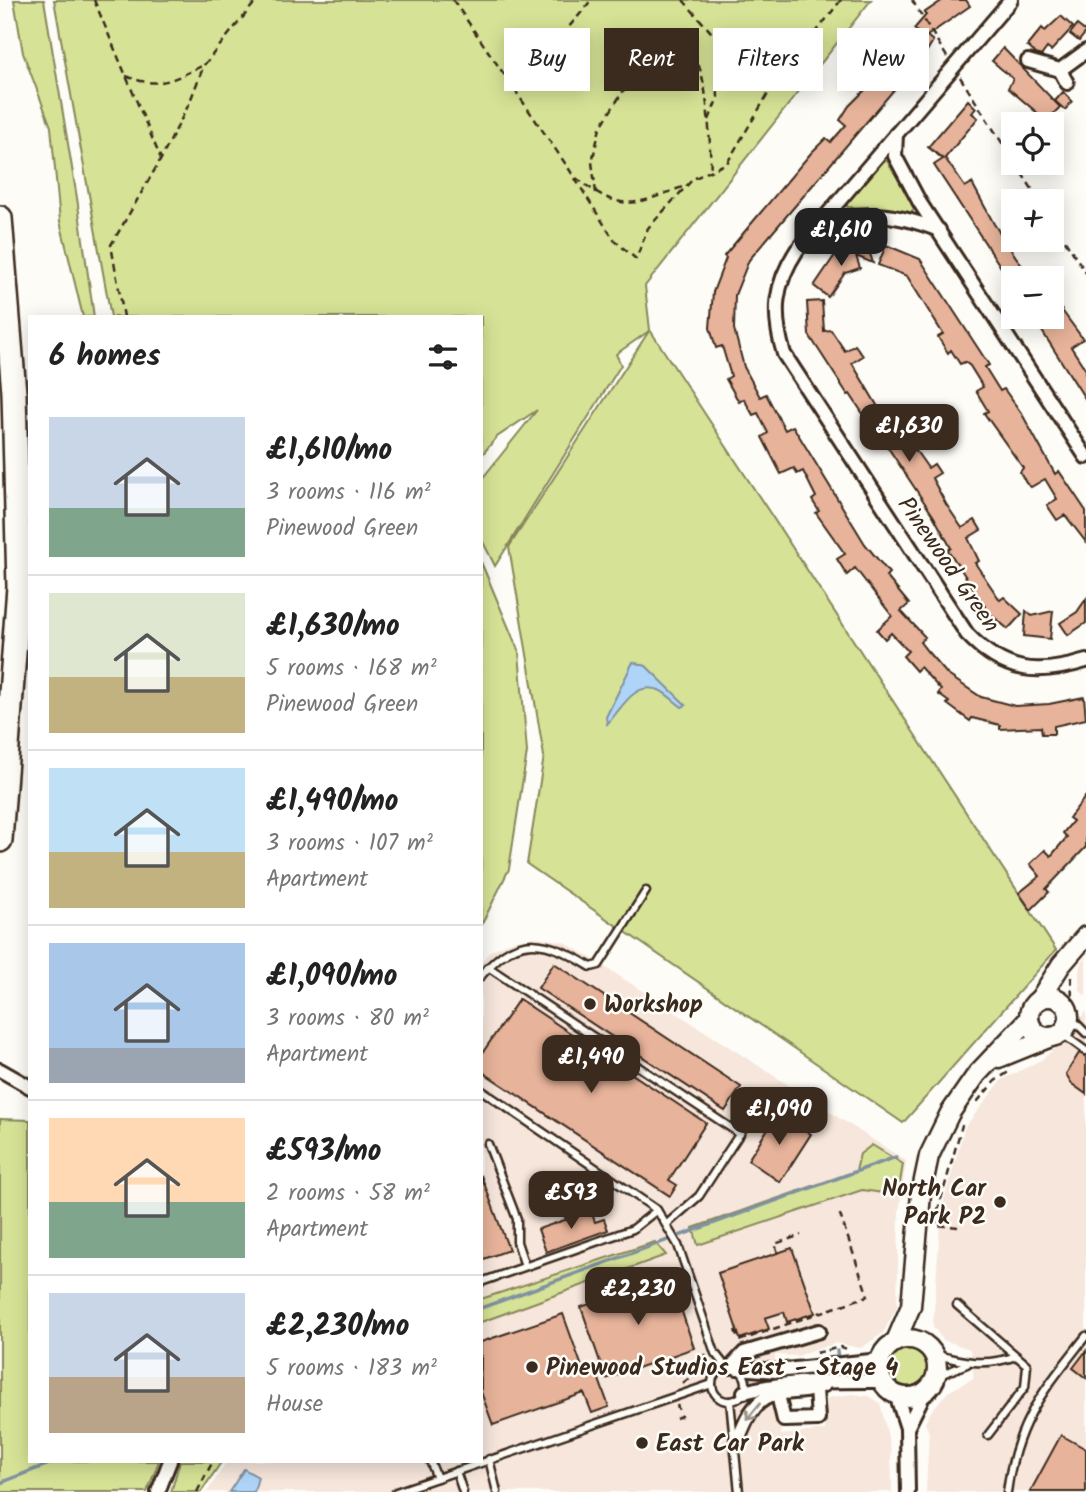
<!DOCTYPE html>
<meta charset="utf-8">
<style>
body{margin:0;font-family:Kalam,sans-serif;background:#f6f6f6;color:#222;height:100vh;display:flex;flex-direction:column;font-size:26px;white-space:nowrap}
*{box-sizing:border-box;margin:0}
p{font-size:23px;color:#767676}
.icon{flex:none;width:38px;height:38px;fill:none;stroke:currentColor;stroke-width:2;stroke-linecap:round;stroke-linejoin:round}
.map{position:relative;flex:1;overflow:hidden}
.panel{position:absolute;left:28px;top:315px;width:455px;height:1148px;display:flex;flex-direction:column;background:#fff;border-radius:0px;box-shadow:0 4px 18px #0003}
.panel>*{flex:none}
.guide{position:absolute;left:504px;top:28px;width:476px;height:63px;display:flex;gap:14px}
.controls{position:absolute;left:1001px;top:112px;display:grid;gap:14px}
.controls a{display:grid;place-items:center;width:63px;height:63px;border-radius:0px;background:#fff;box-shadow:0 4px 18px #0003;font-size:35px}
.price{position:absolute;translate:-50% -60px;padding:0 16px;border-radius:14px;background:#3b2a1e;color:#fff;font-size:23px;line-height:46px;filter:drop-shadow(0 2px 4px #0008)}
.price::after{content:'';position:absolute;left:50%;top:42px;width:21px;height:16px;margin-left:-10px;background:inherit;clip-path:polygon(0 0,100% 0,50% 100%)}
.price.current{background:#222;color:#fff}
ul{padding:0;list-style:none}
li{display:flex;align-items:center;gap:21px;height:175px;padding:0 21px}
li+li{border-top:2px solid #e0e0e0}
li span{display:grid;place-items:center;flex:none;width:196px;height:140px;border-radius:0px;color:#555}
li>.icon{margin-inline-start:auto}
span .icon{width:84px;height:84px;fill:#fffc;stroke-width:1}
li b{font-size:30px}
h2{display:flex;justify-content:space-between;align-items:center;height:84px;padding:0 21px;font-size:30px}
.tag{padding:0 24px;border-radius:0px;background:#fff;box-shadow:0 4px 18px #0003;font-size:24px;line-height:63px}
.tag.current{background:#3b2a1e;color:#fff}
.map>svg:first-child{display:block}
</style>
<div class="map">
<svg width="1086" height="1492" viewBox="0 0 1086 1492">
<rect width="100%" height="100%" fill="#fdfcf7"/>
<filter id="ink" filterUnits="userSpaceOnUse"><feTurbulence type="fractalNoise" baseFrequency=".0143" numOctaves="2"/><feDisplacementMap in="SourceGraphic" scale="14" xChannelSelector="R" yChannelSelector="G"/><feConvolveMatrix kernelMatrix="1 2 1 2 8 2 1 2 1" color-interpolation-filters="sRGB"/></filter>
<g filter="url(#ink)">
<g fill="#f6e6db">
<polygon points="537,937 564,942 588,956 906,1161 899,1211 897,1307 883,1333 861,1348 836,1343 797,1356 775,1355 776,1381 765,1387 779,1415 781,1435 825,1430 827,1398 853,1394 868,1396 880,1403 891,1450 892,1492 207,1492 227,1461 481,1461 481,963 489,952 511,941"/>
<polygon points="1086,956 1086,996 1080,990 1079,975 1080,965"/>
<polygon points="1086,1011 1086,1492 926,1492 929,1432 925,1423 932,1410 948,1392 974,1378 970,1349 943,1340 933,1326 941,1211 965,1127 1002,1080 1041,1060 1061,1044"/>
</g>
<g fill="#d6e396" stroke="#88865a" stroke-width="2">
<polygon points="14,0 44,0 77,198 94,317 83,317 60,221 51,127 23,53"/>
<polygon points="54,0 871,0 645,286 650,330 1056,950 903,1123 527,864 544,756 509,547 649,331 616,354 621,365 495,566 481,538 481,480 537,410 497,437 481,456 481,317 111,317"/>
<polygon points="882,161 887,161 916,207 910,214 886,208 847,207 847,202"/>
<polygon points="481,562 519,652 527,752 509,869 481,926"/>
<polygon points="0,1119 30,1120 30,1461 159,1461 147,1492 0,1492"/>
<polygon points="872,1145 903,1164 898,1195 862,1190 698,1245 693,1228 856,1171 860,1154"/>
<polygon points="655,1242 666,1255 481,1322 481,1299"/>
<circle cx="908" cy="1369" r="22"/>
<polygon points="180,1461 222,1461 201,1492 171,1492"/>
</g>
<g fill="#aed5f8" stroke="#8091a1" stroke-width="2">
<path d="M633,662L646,666L686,705L682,707C675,702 666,693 659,690C633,681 622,709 607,724L606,717Z"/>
<polygon points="244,1469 258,1477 254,1492 229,1492"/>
</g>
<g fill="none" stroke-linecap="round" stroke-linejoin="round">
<g stroke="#8091a1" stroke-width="3.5">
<polyline points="481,1308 896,1157"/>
<polyline points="837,1351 838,1358"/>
<polyline points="839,1371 839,1374"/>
<polyline points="0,1483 56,1461"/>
</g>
</g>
<g fill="#e7b39a" stroke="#3b2a1e" stroke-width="2">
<polygon points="943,0 966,0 970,6 927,36 933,41 927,51 749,260 735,295 734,329 744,367 760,397 766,394 785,430 793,426 865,544 889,573 886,576 909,604 901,611 925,637 920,642 927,651 948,675 981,697 1015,706 1049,704 1084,697 1086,719 1054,726 1054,734 1042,734 1041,727 1000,729 1000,725 972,718 970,721 947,704 949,702 938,694 941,690 920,667 916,671 903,656 908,651 891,633 885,639 877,630 892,616 855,568 847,575 837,559 845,554 816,513 819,511 812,500 816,497 803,471 797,474 794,468 781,474 762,437 768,433 758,413 753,415 744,399 739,402 726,379 731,376 722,346 716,348 710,328 713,292 726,258 724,256 811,153 826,138 831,142 846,125 840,120 849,106 888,67 882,61 891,51 897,56 905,47 907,49 920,34 914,29 926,15 924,13"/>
<polygon points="1061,16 1073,27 1051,51 1047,48 1041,56 1036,54 1027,46 1042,28 1045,31"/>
<polygon points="1077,25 1086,32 1079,41 1070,34"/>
<polygon points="1003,48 1060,107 1047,121 1008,88 1013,79 992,61"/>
<polygon points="1063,92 1072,101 1065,110 1055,101"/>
<polygon points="968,100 976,108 972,113 978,118 945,158 965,187 972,183 994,224 1030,278 1013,278 1010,281 934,165 943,159 928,147"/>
<polygon points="867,244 873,263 856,256 860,268 845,273 828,297 814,286 835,255"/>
<polygon points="886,245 920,259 989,365 985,367 1000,391 1004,389 1022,414 1055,474 1059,471 1086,511 1086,542 1065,515 1057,520 1047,505 1057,499 1045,479 1031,487 1026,483 1020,472 1023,468 984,413 988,411 976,391 983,387 970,366 965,362 960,364 951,350 948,353 938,337 943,334 907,276 878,265"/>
<polygon points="1052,297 1083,339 1071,347 1086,370 1086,400 1033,317 1052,317"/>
<polygon points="822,301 824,331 831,330 845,351 855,345 863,356 852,363 887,422 892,426 897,423 908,438 921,430 927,439 914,448 928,468 934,464 940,473 932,478 946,504 962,528 975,520 981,530 968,538 979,561 975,563 1000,600 1004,597 1022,614 1008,629 983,608 985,606 948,550 951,548 934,517 871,422 869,423 850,394 848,395 809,335 807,302"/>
<polygon points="1086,599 1086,623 1068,635 1060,623 1077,612"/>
<polygon points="1026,611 1032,616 1053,611 1050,639 1024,636"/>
<polygon points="1086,796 1086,847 1046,889 1049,892 1031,910 1019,893 1040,876 1030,864 1045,850 1051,856 1067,837 1063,833 1073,821 1069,818"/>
<polygon points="554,963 741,1087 725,1111 538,988"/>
<polygon points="519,999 706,1123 669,1180 677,1185 670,1196 481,1071 481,1055"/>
<polygon points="1079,1053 1086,1057 1086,1094 1072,1084 1066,1074"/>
<polygon points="778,1113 811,1134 780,1182 748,1160"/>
<polygon points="481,1175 509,1250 481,1260"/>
<polygon points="591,1211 595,1222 604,1219 608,1230 546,1252 538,1229"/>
<polygon points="792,1248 815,1313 787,1322 784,1312 765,1318 769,1329 740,1339 718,1273"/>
<polygon points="670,1276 694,1348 606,1379 581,1307"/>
<polygon points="563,1314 586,1378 597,1374 609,1407 592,1413 584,1393 493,1425 481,1392 481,1342"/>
<polygon points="1086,1351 1086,1378 1073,1368"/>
<polygon points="1061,1435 1086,1449 1086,1492 1030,1492"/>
</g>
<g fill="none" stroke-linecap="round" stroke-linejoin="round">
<g stroke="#3b2a1e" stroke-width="11">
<g id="lane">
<polyline points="488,967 740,1134"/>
<path d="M481,976C518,930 547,940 591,967L599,965L646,891"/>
<polyline points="1068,1015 1086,1033"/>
<polyline points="1061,1033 1086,1051"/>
<polyline points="481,1090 657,1210 678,1245 715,1353 726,1367"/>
<polyline points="488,1144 517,1219 517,1242 525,1266"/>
<polyline points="667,1224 699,1196 759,1104"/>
<polyline points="481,1282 633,1229 657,1210"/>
<polyline points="957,1305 1027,1365 1025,1387 988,1435"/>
<path d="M933,1354C963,1362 986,1367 1016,1356"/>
<circle cx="729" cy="1384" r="17"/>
<polyline points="935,1377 967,1364"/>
<polyline points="730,1401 739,1492"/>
<polyline points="489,1459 497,1492"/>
<polyline points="430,1461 437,1478"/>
<polyline points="456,1471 463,1492"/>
<polyline points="396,1492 712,1384"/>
<path d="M1007,1492C1016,1421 1044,1390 1086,1336"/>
</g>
</g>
<g stroke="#3b2a1e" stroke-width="18">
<g id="street">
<path d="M1011,0L797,250C774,285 772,314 784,354L967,634C1004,673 1037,676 1086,661"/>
<polyline points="1028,61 1060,70 1086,51"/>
<polyline points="1060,70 1067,83"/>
<polyline points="896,134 895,156 920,203 1086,457"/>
<path d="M819,228C860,207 897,214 939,230"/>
<polyline points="0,1070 30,1087"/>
<polyline points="731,1367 744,1353 819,1331"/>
<polyline points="737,1368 776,1371 880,1360"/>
<path d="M744,1392C789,1380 836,1381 882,1381"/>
<polyline points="896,1394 907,1428 908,1492"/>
<polyline points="778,1395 784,1420 818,1419 816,1389"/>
<polyline points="907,1428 926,1390"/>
<path d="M736,1445C743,1428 750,1404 770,1396C786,1389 802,1396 824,1385"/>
<polyline points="158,1492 170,1461"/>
</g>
</g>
<g stroke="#3b2a1e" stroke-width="23">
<g id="secondary">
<circle cx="1049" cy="1017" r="20"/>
<polyline points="1039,1000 1061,965 1086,936"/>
<polyline points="999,1058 1051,1037"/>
<circle cx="908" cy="1368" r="29"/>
<polyline points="896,1341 911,1306 921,1194 929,1156 950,1113 977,1074 1029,1019"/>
</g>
</g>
<g stroke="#3b2a1e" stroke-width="28">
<polyline id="highway" points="0,218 14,393 19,587 0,840"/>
</g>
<g stroke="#3b2a1e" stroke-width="2.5" stroke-dasharray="7 5" stroke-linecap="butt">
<polyline points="94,0 161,159"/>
<polyline points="453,0 569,169 614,240 636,259 648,228 693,179 727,163 768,94 841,0"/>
<polyline points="683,0 731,55"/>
<polyline points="912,0 947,57"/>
<path d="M126,76C160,90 174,79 204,65"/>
<polyline points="960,77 1013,160"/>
<path d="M514,89C537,56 567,33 591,0"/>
<polyline points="709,120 718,97 716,54 760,55 803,50"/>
<polyline points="1015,163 1040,201"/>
<path d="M576,178C624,214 633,205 685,186"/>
<path d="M596,193L592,162L600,128L625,88L636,62L657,38C663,39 673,38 679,40C711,52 709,142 711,171"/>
<polyline points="1052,220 1086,273"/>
<polyline points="124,317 111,245 161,159 189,104 204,65 257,0"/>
<polyline points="1071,977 1072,997 1078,1011"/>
<polyline points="977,1102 995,1081 1010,1071"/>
<polyline points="958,1227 936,1225 936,1217 962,1125"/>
<polyline points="778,1253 775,1244 801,1235"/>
<polyline points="735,1330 739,1341 868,1296 839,1212"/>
<polyline points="816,1353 841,1347 850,1350"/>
<polyline points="683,1383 698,1371 706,1354"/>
<polyline points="676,1418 681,1416 677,1405"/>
<polyline points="197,1492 213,1461"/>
</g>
<use href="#lane" stroke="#fdfcf7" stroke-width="6"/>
<use href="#street" stroke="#fdfcf7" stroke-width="12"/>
<use href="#secondary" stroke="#fdfcf7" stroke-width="18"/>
<use href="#highway" stroke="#fdfcf7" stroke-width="23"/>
</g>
<defs><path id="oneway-shaft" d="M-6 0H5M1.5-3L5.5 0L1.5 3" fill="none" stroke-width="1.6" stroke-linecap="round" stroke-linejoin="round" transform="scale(1.75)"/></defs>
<use stroke="#9c938a" href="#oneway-shaft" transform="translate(753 1412) rotate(129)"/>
</g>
<g fill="#3b2a1e" stroke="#fdfcf7" stroke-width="2.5">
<circle cx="590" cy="1004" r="7"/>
<circle cx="1000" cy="1202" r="7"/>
<circle cx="532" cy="1367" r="7"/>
<circle cx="642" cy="1443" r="7"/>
</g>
<g text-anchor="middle" stroke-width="5" stroke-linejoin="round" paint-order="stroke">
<g font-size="24" fill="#3b2a1e" stroke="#fdfcf7">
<text transform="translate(949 564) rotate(55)" y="8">Pinewood Green</text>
</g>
<g font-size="24" font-weight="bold" fill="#3b2a1e" stroke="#fdfcf7" text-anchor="start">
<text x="604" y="1012">Workshop</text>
<text x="986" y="1196" text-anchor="end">North Car<tspan x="986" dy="28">Park P2</tspan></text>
<text x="546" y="1375">Pinewood Studios East - Stage 4</text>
<text x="656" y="1451">East Car Park</text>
</g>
</g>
</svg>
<div class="controls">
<a><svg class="icon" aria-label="locate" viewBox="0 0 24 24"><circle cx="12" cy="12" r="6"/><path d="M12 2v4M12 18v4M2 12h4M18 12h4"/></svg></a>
<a>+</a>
<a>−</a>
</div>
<b class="price current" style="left:841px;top:268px">£1,610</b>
<b class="price" style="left:909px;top:464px">£1,630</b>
<b class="price" style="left:591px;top:1095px">£1,490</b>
<b class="price" style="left:779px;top:1147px">£1,090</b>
<b class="price" style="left:571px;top:1231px">£593</b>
<b class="price" style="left:638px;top:1327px">£2,230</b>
<div class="guide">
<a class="tag">Buy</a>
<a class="tag current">Rent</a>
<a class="tag">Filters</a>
<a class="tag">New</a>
</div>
<section class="panel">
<h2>6 homes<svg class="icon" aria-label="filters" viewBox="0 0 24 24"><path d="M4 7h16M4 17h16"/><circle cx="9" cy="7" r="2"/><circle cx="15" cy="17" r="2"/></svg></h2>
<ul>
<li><span style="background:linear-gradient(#c9d6e8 65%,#7fa58c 0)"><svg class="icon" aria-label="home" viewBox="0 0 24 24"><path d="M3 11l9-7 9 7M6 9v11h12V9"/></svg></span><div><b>£1,610/mo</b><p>3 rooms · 116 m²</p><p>Pinewood Green</p></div></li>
<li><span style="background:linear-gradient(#dfe7d0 60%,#c2b280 0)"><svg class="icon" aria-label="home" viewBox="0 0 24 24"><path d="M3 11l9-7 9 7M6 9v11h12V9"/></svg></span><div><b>£1,630/mo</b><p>5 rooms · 168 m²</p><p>Pinewood Green</p></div></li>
<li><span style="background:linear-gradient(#bfe0f5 60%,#c2b280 0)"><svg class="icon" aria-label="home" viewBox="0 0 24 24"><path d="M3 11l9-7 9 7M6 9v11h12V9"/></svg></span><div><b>£1,490/mo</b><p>3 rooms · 107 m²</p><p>Apartment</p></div></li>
<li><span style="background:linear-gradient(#a9c7e8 75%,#9aa5b1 0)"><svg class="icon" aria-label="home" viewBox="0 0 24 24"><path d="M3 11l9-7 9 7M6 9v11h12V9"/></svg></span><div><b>£1,090/mo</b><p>3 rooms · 80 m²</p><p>Apartment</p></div></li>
<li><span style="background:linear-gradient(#ffd9b3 60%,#7fa58c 0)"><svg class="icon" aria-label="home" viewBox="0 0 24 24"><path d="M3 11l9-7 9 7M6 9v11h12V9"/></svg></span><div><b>£593/mo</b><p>2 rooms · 58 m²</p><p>Apartment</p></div></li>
<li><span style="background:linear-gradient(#c9d6e8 60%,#b9a48a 0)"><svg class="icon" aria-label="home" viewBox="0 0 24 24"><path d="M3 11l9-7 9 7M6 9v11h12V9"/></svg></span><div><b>£2,230/mo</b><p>5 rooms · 183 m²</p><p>House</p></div></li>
</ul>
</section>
</div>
